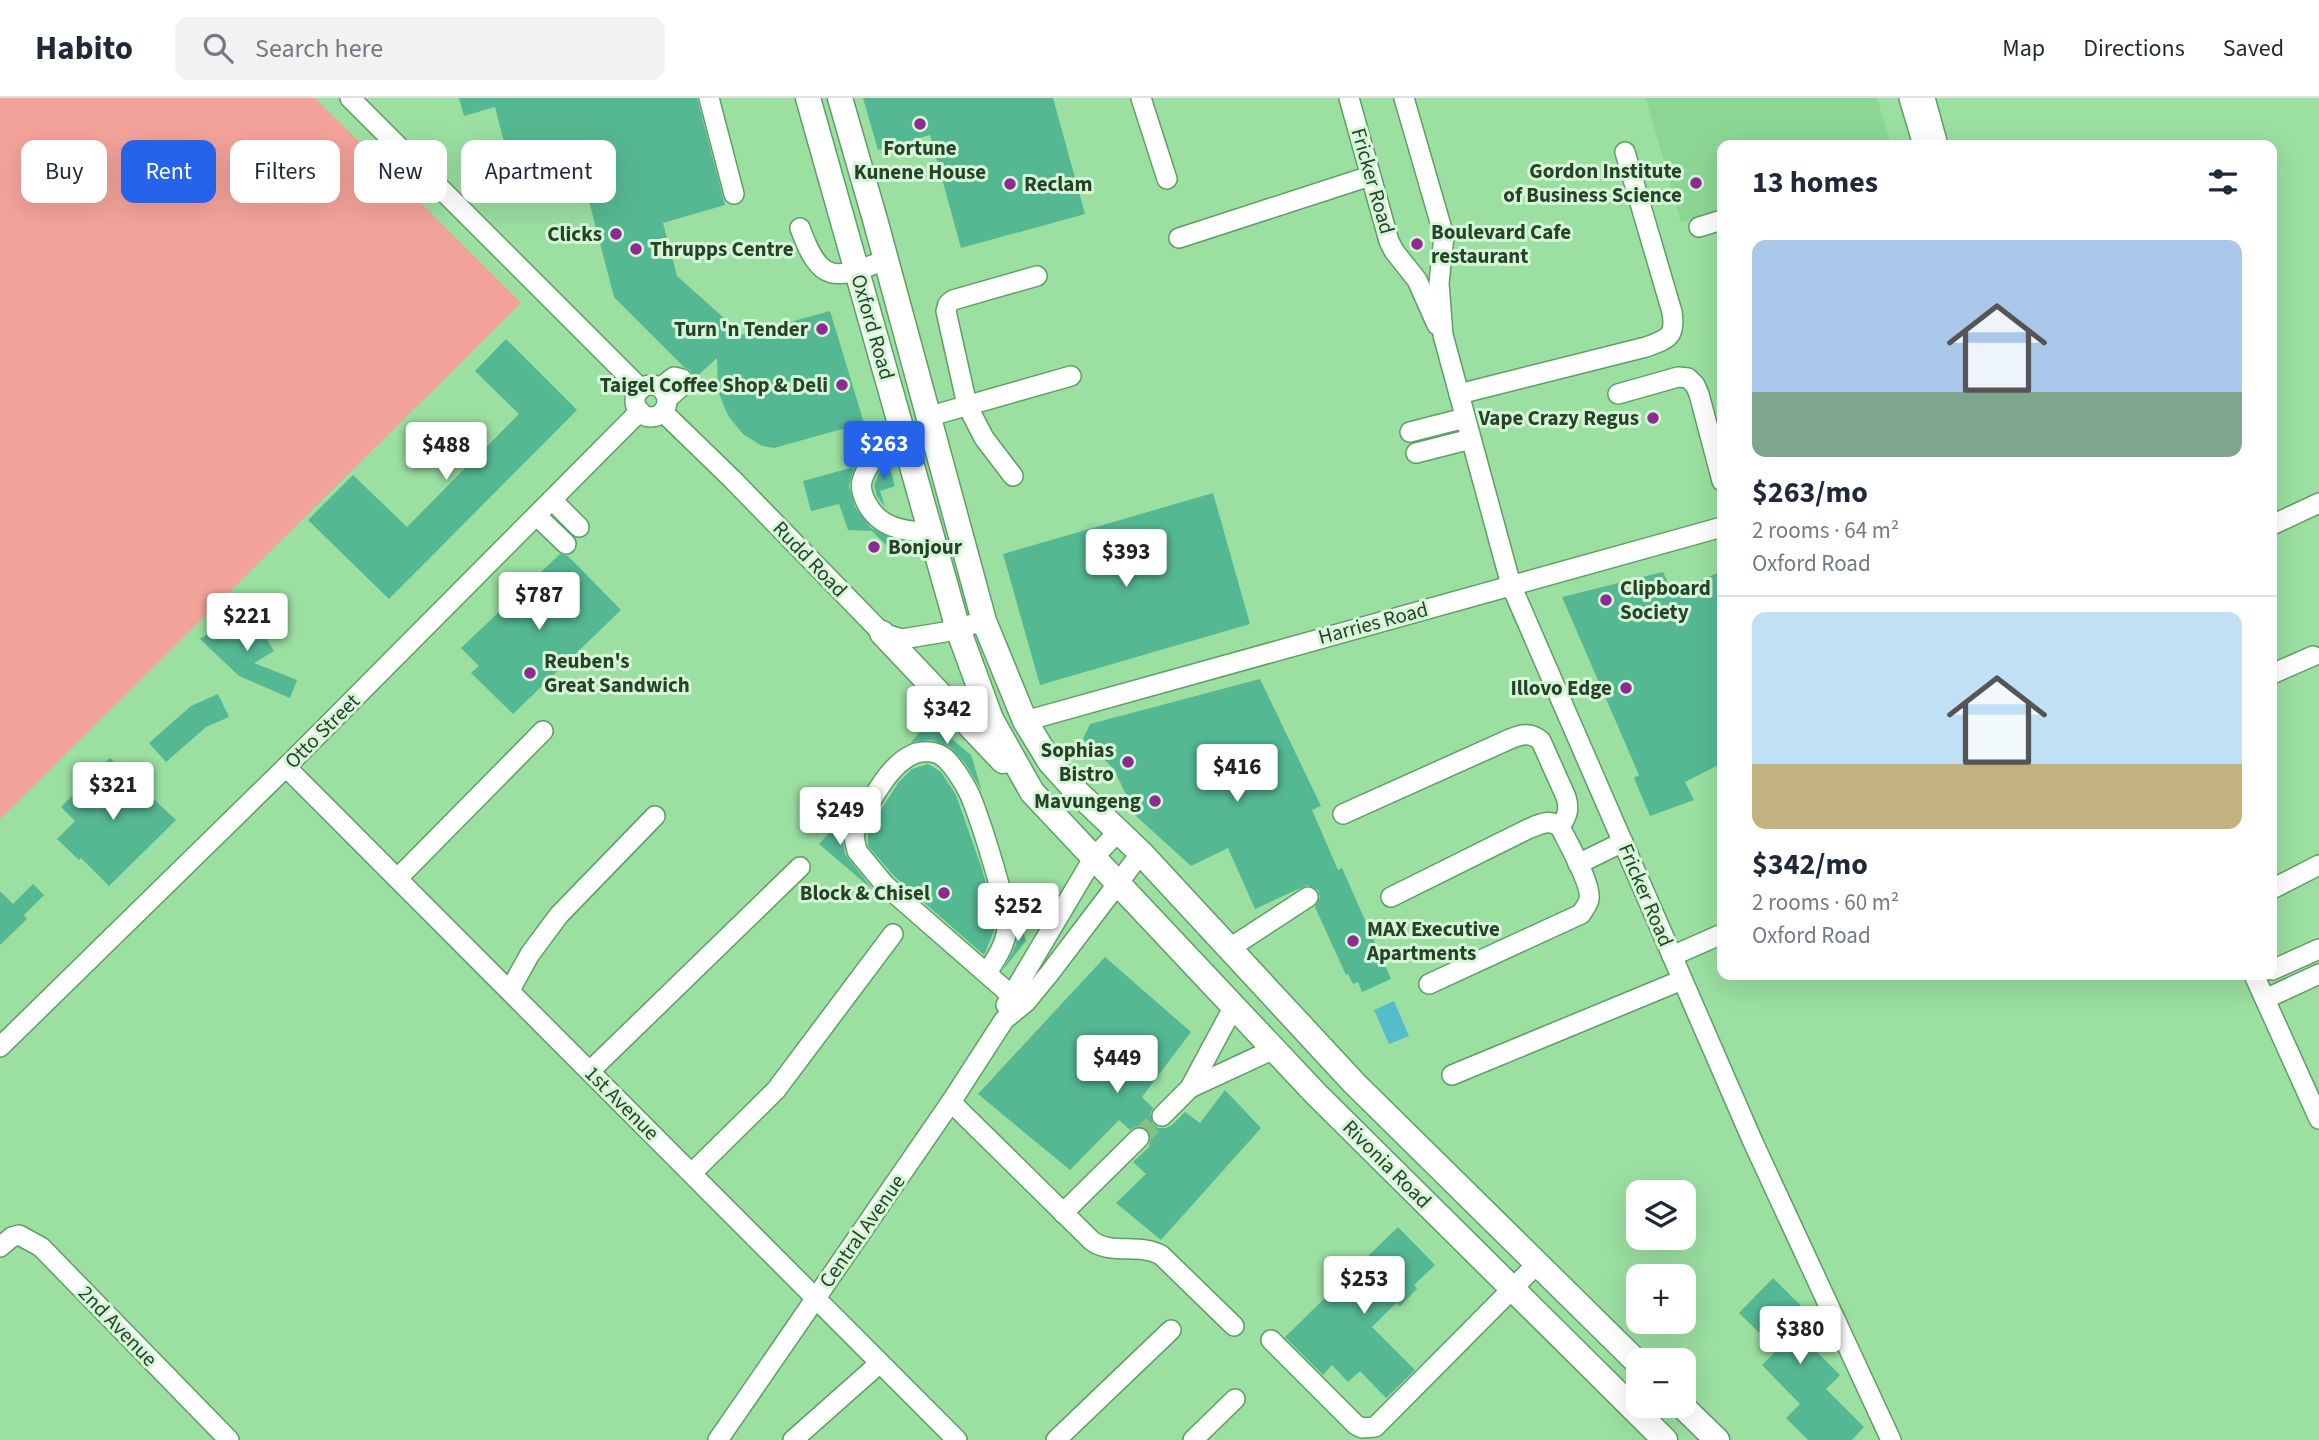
<!DOCTYPE html>
<meta charset="utf-8">
<style>
body{margin:0;font-family:"Source Sans 3",sans-serif;background:#f2f2f3;color:#1f2937;height:100vh;display:flex;flex-direction:column;font-size:26px;white-space:nowrap}
*{box-sizing:border-box;margin:0}
p{font-size:23px;color:#747a83}
.icon{flex:none;width:38px;height:38px;fill:none;stroke:currentColor;stroke-width:2;stroke-linecap:round;stroke-linejoin:round}
.map{position:relative;flex:1;overflow:hidden}
.sheet{position:absolute;left:1717px;top:42px;width:560px;height:840px;display:flex;flex-direction:column;background:#fff;border-radius:14px;box-shadow:0 7px 28px #0002}
.sheet>*{flex:none}
.top-card{position:absolute;left:21px;top:42px;width:665px;height:63px;display:flex;gap:14px}
.controls{position:absolute;left:1626px;top:1082px;display:grid;gap:14px}
.controls a{display:grid;place-items:center;width:70px;height:70px;border-radius:14px;background:#fff;box-shadow:0 7px 28px #0002;font-size:35px}
.price{position:absolute;translate:-50% -60px;padding:0 16px;border-radius:7px;background:#fff;color:#222;font-size:23px;line-height:46px;filter:drop-shadow(0 2px 4px #0008)}
.price::after{content:'';position:absolute;left:50%;top:42px;width:21px;height:16px;margin-left:-10px;background:inherit;clip-path:polygon(0 0,100% 0,50% 100%)}
.price.current{background:#2563eb;color:#fff}
ul{padding:0;list-style:none}
li{display:grid;align-content:center;gap:14px;height:371px;padding:0 35px}
li+li{border-top:2px solid #e0e1e3}
li span{display:grid;place-items:center;height:217px;border-radius:14px;color:#555}
li>.icon{margin-inline-start:auto}
span .icon{width:126px;height:126px;fill:#fffc;stroke-width:1}
li b{font-size:30px}
h2{display:flex;justify-content:space-between;align-items:center;height:84px;padding:0 35px;font-size:30px}
.pill{padding:0 24px;border-radius:14px;background:#fff;box-shadow:0 7px 28px #0002;font-size:24px;line-height:63px}
.pill.current{background:#2563eb;color:#fff}
header{display:flex;align-items:center;gap:42px;box-sizing:border-box;height:98px;padding:0 35px;background:#fff;border-bottom:2px solid #e0e1e3}
header strong{font-size:33px}
nav{display:flex;gap:38px;margin-inline-start:auto;font-size:24px}
.search{width:490px;height:63px;background:#f2f2f3;display:flex;align-items:center;gap:18px;box-sizing:border-box;padding:0 24px;border-radius:14px;color:#747a83;font-size:26px}
.map>svg:first-child{display:block}
</style>
<header>
<strong>Habito</strong>
<div class="search"><svg class="icon" aria-label="search" viewBox="0 0 24 24"><circle cx="10" cy="10" r="6"/><path d="M15 15l6 6"/></svg>Search here</div>
<nav><a>Map</a><a>Directions</a><a>Saved</a></nav>
</header>
<div class="map">
<svg width="2319" height="1342" viewBox="0 0 2319 1342">
<rect width="100%" height="100%" fill="#9bdfa1"/>
<polygon fill="#8cd693" points="1646,0 1877,0 1891,47 1722,47 1722,112 1681,124"/>
<polygon fill="#f3a39a" points="0,0 315,0 521,205 0,721"/>
<polygon fill="#55bdca" points="1394,903 1409,938 1389,946 1374,912"/>
<g fill="#54b893">
<polygon points="459,0 697,0 725,107 663,125 677,178 743,237 830,213 864,325 774,350 762,348 743,336 729,319 723,306 718,292 717,260 695,280 690,272 684,269 614,199 578,61 513,79 495,9 464,18"/>
<polygon points="863,0 1053,0 1085,116 961,150 930,37 878,52"/>
<polygon points="506,241 577,312 389,501 308,422 353,377 407,429 519,316 475,273"/>
<polygon points="888,363 895,388 880,393 885,409 877,398 874,387 879,375"/>
<polygon points="854,369 849,388 855,409 871,430 893,441 897,458 872,433 848,432 839,406 811,413 803,383"/>
<polygon points="1213,395 1250,526 1040,587 1003,456"/>
<polygon points="560,456 568,458 621,512 513,616 471,575 479,568 461,550"/>
<polygon points="1722,473 1722,665 1685,684 1694,702 1650,718 1634,680 1639,677 1562,499 1663,474 1673,495"/>
<polygon points="225,517 244,517 253,523 262,533 274,553 254,565 297,582 290,600 239,578 200,541 228,523"/>
<polygon points="1260,581 1321,708 1312,712 1338,772 1342,770 1391,881 1362,894 1358,884 1353,886 1348,876 1346,877 1315,809 1320,799 1318,792 1307,787 1255,811 1228,750 1191,768 1136,718 1114,671 1083,641 1090,626"/>
<polygon points="218,596 229,619 206,629 166,664 149,645 191,608"/>
<polygon points="930,623 971,657 982,693 965,665 949,648 931,642 911,644"/>
<polygon points="110,660 176,722 109,788 81,760 79,762 57,741 75,723 61,709"/>
<polygon points="928,666 941,674 956,697 982,771 992,808 995,830 984,857 894,778 868,748 868,733 898,685 912,671"/>
<polygon points="855,707 845,723 842,737 845,756 873,792 819,746"/>
<polygon points="33,786 44,797 24,817 27,821 0,847 0,793 13,806"/>
<polygon points="1019,820 1026,843 1003,872 1016,847 1019,833"/>
<polygon points="1105,859 1191,934 1142,999 1153,1010 1150,1016 1153,1026 1158,1030 1166,1030 1172,1027 1185,1014 1200,1025 1225,992 1261,1030 1161,1142 1116,1105 1146,1076 1133,1064 1149,1049 1151,1038 1147,1031 1137,1028 1130,1032 1119,1022 1070,1072 978,996"/>
<polygon points="1398,1129 1435,1167 1414,1187 1417,1191 1400,1208 1396,1205 1372,1229 1415,1272 1386,1300 1360,1273 1348,1284 1332,1267 1323,1277 1285,1239"/>
<polygon points="1773,1180 1817,1224 1802,1239 1840,1277 1826,1291 1864,1329 1852,1342 1808,1342 1786,1320 1800,1306 1762,1267 1777,1252 1739,1215"/>
</g>
<g fill="none" stroke-linecap="round" stroke-linejoin="round">
<polyline stroke="#84c089" stroke-width="19" stroke-dasharray="19 10" stroke-linecap="butt" points="1139,1040 1162,1018"/>
<g stroke="#5d9f64" stroke-width="22">
<g id="minor">
<polyline points="350,0 641,291"/>
<polyline points="709,0 734,96"/>
<polyline points="1141,0 1167,81"/>
<polyline points="1349,0 1389,143 1394,153 1417,182 1437,227"/>
<polyline points="1404,0 1444,138 1439,185 1443,237 1511,487 1753,1044 1891,1342"/>
<polyline points="1909,0 1923,47"/>
<polyline points="1925,0 1938,47"/>
<polyline points="1699,129 1722,122"/>
<path d="M800,130C821,188 835,181 886,162"/>
<polyline points="1179,140 1370,78"/>
<circle cx="651" cy="303" r="16"/>
<polyline points="661,289 674,279 682,281 683,287 667,301"/>
<path d="M1459,296L1646,249C1668,241 1676,239 1672,214L1625,54"/>
<polyline points="1618,296 1678,279 1688,280 1695,287 1699,296 1722,383"/>
<polyline points="663,314 732,381 882,535 902,541 945,534 984,523"/>
<polyline points="927,319 1071,278"/>
<path d="M902,331C889,345 867,363 862,383C860,390 863,398 866,404C879,431 905,433 931,435"/>
<polyline points="1410,334 1465,320"/>
<polyline points="1416,355 1471,341"/>
<polyline points="1013,378 984,340 967,307 946,213 948,206 953,202 1037,178"/>
<polyline points="552,402 579,429"/>
<polyline points="537,418 566,446"/>
<polyline points="2272,427 2319,405"/>
<polyline points="2272,576 2313,558"/>
<polyline points="1025,623 1722,429"/>
<polyline points="286,669 957,1342"/>
<path d="M1343,716L1510,641C1522,636 1531,634 1541,643L1566,699C1570,712 1567,718 1560,729"/>
<polyline points="1578,766 1623,744"/>
<polyline points="398,780 543,633"/>
<polyline points="2272,791 2319,767"/>
<path d="M1391,799L1528,731C1538,727 1550,720 1560,729C1567,743 1592,787 1589,801C1588,807 1584,811 1581,816L1429,886"/>
<polyline points="1230,850 1308,799"/>
<polyline points="1672,858 1722,836"/>
<polyline points="2272,872 2319,851"/>
<path d="M987,875C995,862 1005,848 1007,831C1009,810 981,725 972,702C968,691 952,664 942,658C935,653 924,653 916,655C887,666 871,705 856,729L854,739L857,753L885,787L1011,897"/>
<polyline points="2254,877 2319,1021"/>
<polyline points="510,892 530,856 559,817 655,718"/>
<polyline points="2265,901 2319,876"/>
<polyline points="1006,907 1094,759 1119,733"/>
<polyline points="0,949 286,669 640,313"/>
<polyline points="590,973 800,769"/>
<polyline points="1452,977 1682,882"/>
<polyline points="1190,990 1274,951"/>
<path d="M951,1004L1092,1143C1111,1157 1140,1145 1161,1157L1234,1228"/>
<polyline points="1162,1018 1190,990 1234,908"/>
<polyline points="692,1075 776,992 893,836"/>
<polyline points="1063,1115 1139,1040"/>
<polyline points="0,1149 12,1139 19,1137 41,1149 229,1342"/>
<polyline points="1271,1242 1356,1327 1362,1330 1375,1329 1537,1166"/>
<polyline points="718,1342 951,1004 1004,922 1026,904 1049,876 1141,755"/>
<polyline points="793,1342 880,1265"/>
<polyline points="1056,1342 1171,1232"/>
<polyline points="1193,1342 1235,1301"/>
</g>
</g>
<g stroke="#5d9f64" stroke-width="27">
<g id="major">
<polyline points="808,0 958,531 991,621 1032,694 1316,996 1665,1342"/>
<polyline points="840,0 876,125 984,523 1025,623 1050,664 1077,694 1141,755 1354,985 1638,1265"/>
<polyline points="882,535 1003,663"/>
<polyline points="1681,1307 1717,1342"/>
</g>
</g>
<use href="#minor" stroke="#fff" stroke-width="19"/>
<use href="#major" stroke="#fff" stroke-width="24"/>
</g>
<g fill="#8e2a91" stroke="#d5f6d7" stroke-width="2.5">
<circle cx="920" cy="26" r="7"/>
<circle cx="1696" cy="85" r="7"/>
<circle cx="1010" cy="86" r="7"/>
<circle cx="616" cy="136" r="7"/>
<circle cx="1417" cy="146" r="7"/>
<circle cx="636" cy="151" r="7"/>
<circle cx="822" cy="231" r="7"/>
<circle cx="842" cy="287" r="7"/>
<circle cx="1653" cy="320" r="7"/>
<circle cx="874" cy="449" r="7"/>
<circle cx="1606" cy="502" r="7"/>
<circle cx="530" cy="575" r="7"/>
<circle cx="1626" cy="590" r="7"/>
<circle cx="1128" cy="664" r="7"/>
<circle cx="1155" cy="703" r="7"/>
<circle cx="944" cy="795" r="7"/>
<circle cx="1353" cy="843" r="7"/>
</g>
<g text-anchor="middle" stroke-width="6" stroke-linejoin="round" paint-order="stroke">
<g font-size="21" font-weight="bold" fill="#264229" stroke="#d5f6d7" text-anchor="end">
<text x="920" y="57" text-anchor="middle">Fortune<tspan x="920" dy="24">Kunene House</tspan></text>
<text x="1682" y="80">Gordon Institute<tspan x="1682" dy="24">of Business Science</tspan></text>
<text x="1024" y="93" text-anchor="start">Reclam</text>
<text x="1431" y="141" text-anchor="start">Boulevard Cafe<tspan x="1431" dy="24">restaurant</tspan></text>
<text x="602" y="143">Clicks</text>
<text x="650" y="158" text-anchor="start">Thrupps Centre</text>
<text x="808" y="238">Turn 'n Tender</text>
<text x="828" y="294">Taigel Coffee Shop &amp; Deli</text>
<text x="1639" y="327">Vape Crazy Regus</text>
<text x="888" y="456" text-anchor="start">Bonjour</text>
<text x="1620" y="497" text-anchor="start">Clipboard<tspan x="1620" dy="24">Society</tspan></text>
<text x="544" y="570" text-anchor="start">Reuben's<tspan x="544" dy="24">Great Sandwich</tspan></text>
<text x="1612" y="597">Illovo Edge</text>
<text x="1114" y="659">Sophias<tspan x="1114" dy="24">Bistro</tspan></text>
<text x="1141" y="710">Mavungeng</text>
<text x="930" y="802">Block &amp; Chisel</text>
<text x="1367" y="838" text-anchor="start">MAX Executive<tspan x="1367" dy="24">Apartments</tspan></text>
</g>
<g font-size="21" fill="#264229" stroke="#d5f6d7">
<text transform="translate(1373 83) rotate(74)" y="7">Fricker Road</text>
<text transform="translate(873 229) rotate(74)" y="7">Oxford Road</text>
<text transform="translate(810 461) rotate(46)" y="7">Rudd Road</text>
<text transform="translate(1373 525) rotate(-15)" y="7">Harries Road</text>
<text transform="translate(322 633) rotate(-45)" y="7">Otto Street</text>
<text transform="translate(1646 797) rotate(67)" y="7">Fricker Road</text>
<text transform="translate(622 1005) rotate(45)" y="7">1st Avenue</text>
<text transform="translate(1387 1066) rotate(45)" y="7">Rivonia Road</text>
<text transform="translate(862 1133) rotate(-55)" y="7">Central Avenue</text>
<text transform="translate(118 1228) rotate(46)" y="7">2nd Avenue</text>
</g>
</g>
</svg>
<div class="controls">
<a><svg class="icon" aria-label="layers" viewBox="0 0 24 24"><path d="M12 4l9 5-9 5-9-5zM3 14l9 5 9-5"/></svg></a>
<a>+</a>
<a>−</a>
</div>
<b class="price current" style="left:884px;top:383px">$263</b>
<b class="price" style="left:446px;top:384px">$488</b>
<b class="price" style="left:1126px;top:491px">$393</b>
<b class="price" style="left:539px;top:534px">$787</b>
<b class="price" style="left:247px;top:555px">$221</b>
<b class="price" style="left:947px;top:648px">$342</b>
<b class="price" style="left:1237px;top:706px">$416</b>
<b class="price" style="left:113px;top:724px">$321</b>
<b class="price" style="left:840px;top:749px">$249</b>
<b class="price" style="left:1018px;top:845px">$252</b>
<b class="price" style="left:1117px;top:997px">$449</b>
<b class="price" style="left:1364px;top:1218px">$253</b>
<b class="price" style="left:1800px;top:1268px">$380</b>
<div class="top-card">
<a class="pill">Buy</a>
<a class="pill current">Rent</a>
<a class="pill">Filters</a>
<a class="pill">New</a>
<a class="pill">Apartment</a>
</div>
<section class="sheet">
<h2>13 homes<svg class="icon" aria-label="filters" viewBox="0 0 24 24"><path d="M4 7h16M4 17h16"/><circle cx="9" cy="7" r="2"/><circle cx="15" cy="17" r="2"/></svg></h2>
<ul>
<li><span style="background:linear-gradient(#a9c7e8 70%,#7fa58c 0)"><svg class="icon" aria-label="home" viewBox="0 0 24 24"><path d="M3 11l9-7 9 7M6 9v11h12V9"/></svg></span><div><b>$263/mo</b><p>2 rooms · 64 m²</p><p>Oxford Road</p></div></li>
<li><span style="background:linear-gradient(#bfe0f5 70%,#c2b280 0)"><svg class="icon" aria-label="home" viewBox="0 0 24 24"><path d="M3 11l9-7 9 7M6 9v11h12V9"/></svg></span><div><b>$342/mo</b><p>2 rooms · 60 m²</p><p>Oxford Road</p></div></li>
</ul>
</section>
</div>
